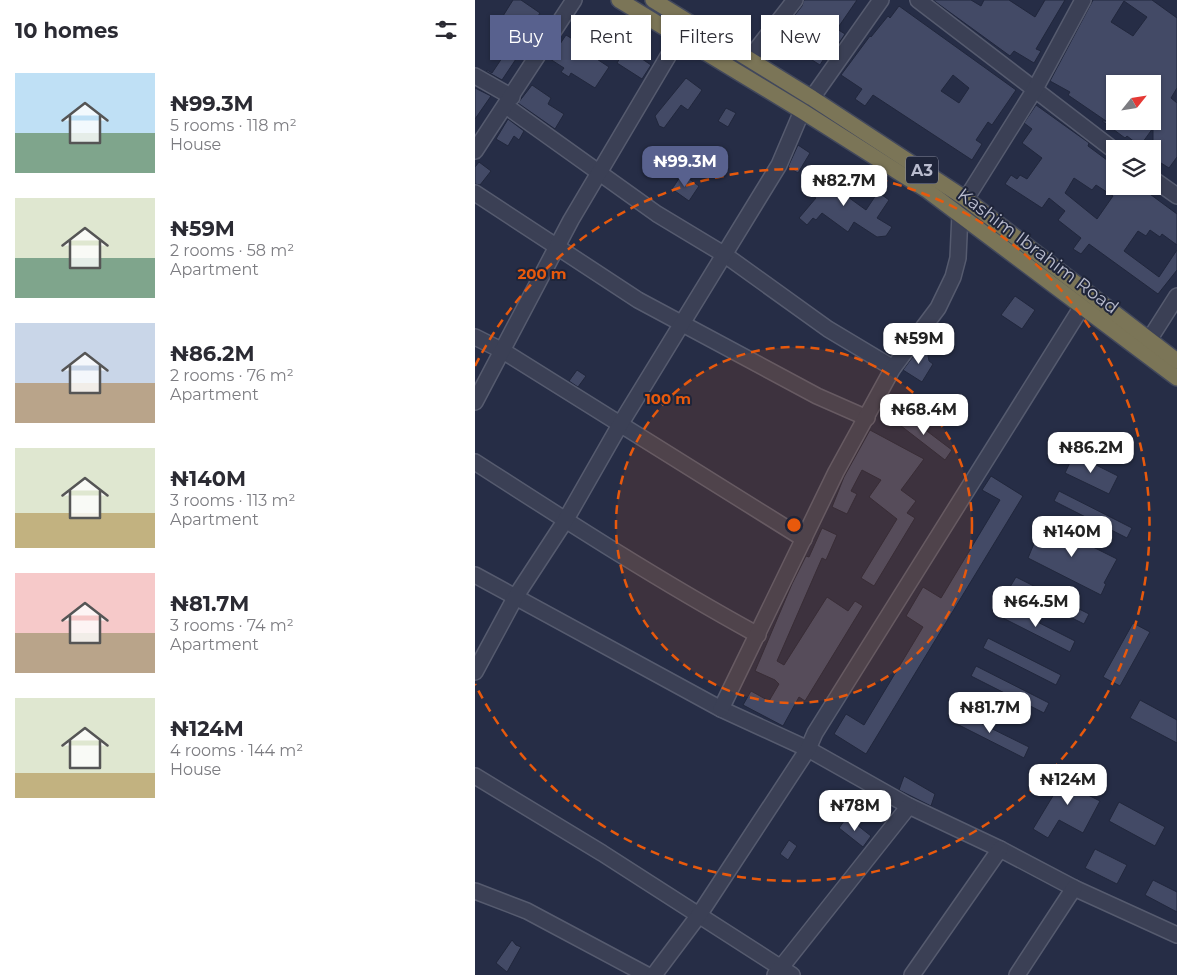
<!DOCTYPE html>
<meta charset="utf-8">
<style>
body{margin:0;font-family:Montserrat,sans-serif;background:#f7f7f7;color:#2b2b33;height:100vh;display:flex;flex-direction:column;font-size:19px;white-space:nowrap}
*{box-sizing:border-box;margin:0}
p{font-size:16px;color:#7c7c81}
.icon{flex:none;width:28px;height:28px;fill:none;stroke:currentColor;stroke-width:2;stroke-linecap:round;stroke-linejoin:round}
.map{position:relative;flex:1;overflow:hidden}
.side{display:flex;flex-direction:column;background:#fff;width:475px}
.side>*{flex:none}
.banner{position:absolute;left:15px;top:15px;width:475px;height:45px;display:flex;gap:10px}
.needle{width:32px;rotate:60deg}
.fabs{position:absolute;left:631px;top:75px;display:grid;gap:10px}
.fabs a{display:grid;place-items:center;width:55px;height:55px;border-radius:0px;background:#fff;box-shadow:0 1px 4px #0004;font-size:25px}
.price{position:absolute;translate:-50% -42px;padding:0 11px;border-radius:10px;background:#fff;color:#222;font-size:16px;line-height:32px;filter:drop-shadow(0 1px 2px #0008)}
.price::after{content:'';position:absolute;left:50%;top:30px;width:15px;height:11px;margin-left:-8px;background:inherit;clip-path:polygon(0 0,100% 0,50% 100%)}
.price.current{background:#58618e;color:#fff}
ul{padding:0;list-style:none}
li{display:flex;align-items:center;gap:15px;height:125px;padding:0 15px}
li span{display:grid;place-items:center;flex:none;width:140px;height:100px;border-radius:0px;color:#555}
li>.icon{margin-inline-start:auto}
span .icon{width:60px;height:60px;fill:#fffc;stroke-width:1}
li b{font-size:21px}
h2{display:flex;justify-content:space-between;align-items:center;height:60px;padding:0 15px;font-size:21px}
.tag{padding:0 18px;border-radius:0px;background:#fff;box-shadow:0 1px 4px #0004;font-size:18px;line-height:45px}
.tag.current{background:#58618e;color:#fff}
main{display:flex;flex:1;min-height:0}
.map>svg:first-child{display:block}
</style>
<main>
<section class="side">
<h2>10 homes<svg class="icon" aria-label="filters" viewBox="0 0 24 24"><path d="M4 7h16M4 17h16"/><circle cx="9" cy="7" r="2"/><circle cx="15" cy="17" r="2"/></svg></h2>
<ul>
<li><span style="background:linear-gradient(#bfe0f5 60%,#7fa58c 0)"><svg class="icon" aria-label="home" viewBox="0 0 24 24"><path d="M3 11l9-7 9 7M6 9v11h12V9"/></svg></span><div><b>₦99.3M</b><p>5 rooms · 118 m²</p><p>House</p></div></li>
<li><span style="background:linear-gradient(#dfe7d0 60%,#7fa58c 0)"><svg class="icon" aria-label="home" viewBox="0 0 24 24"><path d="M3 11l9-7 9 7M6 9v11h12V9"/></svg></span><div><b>₦59M</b><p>2 rooms · 58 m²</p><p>Apartment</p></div></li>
<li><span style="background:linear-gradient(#c9d6e8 60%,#b9a48a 0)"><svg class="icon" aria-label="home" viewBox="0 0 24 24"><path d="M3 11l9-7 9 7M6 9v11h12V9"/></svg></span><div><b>₦86.2M</b><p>2 rooms · 76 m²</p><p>Apartment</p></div></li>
<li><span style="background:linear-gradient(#dfe7d0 65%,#c2b280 0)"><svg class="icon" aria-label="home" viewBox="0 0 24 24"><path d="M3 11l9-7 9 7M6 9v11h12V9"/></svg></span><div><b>₦140M</b><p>3 rooms · 113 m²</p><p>Apartment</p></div></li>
<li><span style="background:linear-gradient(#f6c9c9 60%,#b9a48a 0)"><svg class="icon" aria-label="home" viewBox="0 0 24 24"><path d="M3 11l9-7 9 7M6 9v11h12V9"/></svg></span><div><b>₦81.7M</b><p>3 rooms · 74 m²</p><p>Apartment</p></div></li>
<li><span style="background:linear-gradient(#dfe7d0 75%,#c2b280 0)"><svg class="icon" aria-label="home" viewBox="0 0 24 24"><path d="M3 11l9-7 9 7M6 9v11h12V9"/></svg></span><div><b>₦124M</b><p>4 rooms · 144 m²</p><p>House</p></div></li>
</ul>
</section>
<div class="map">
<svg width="702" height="975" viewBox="0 0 702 975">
<rect width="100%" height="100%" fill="#262d46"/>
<g fill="#434a66" stroke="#21273c" fill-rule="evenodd">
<polygon points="38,0 46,0 65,13 52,32 28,16"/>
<polygon points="329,0 382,0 362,29 370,34 360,49 356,47 345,65 302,38 327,6"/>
<polygon points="458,0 496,0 506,6 509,0 534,0 560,17 570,0 590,0 561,49 566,51 559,63 539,51 535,56"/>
<path d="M618,0H677L702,18V88L696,98L702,103V157L694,168L678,158V128L665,146L652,136L650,138L627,121H631L593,95L595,92L575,81ZM649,1L672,17L658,36L636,22ZM640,84H678V121H671L667,126L661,121H640Z"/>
<path d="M424,6L541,90L517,125L513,122L501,140L507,144L497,160L398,95L390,106L380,99L387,89L366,75L395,36L396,37L413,16L415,18ZM478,75L494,88L484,103L466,91Z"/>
<polygon points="91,35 104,43 102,46 134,67 120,88 96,73 94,77 86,72 89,68 75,59"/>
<polygon points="151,48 176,65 167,79 142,63"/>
<polygon points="31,52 41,59 27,80 11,71 12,70 17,73"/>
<polygon points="211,78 227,90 213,110 206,105 189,128 184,126 180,116"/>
<polygon points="57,85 76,98 73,104 89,114 80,129 43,103"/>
<polygon points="0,88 16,96 0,119"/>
<path d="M561,105L614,143L613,146L640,166V186H664L702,214V245L687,234L685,237L675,230L671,236L663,231L649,251L684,277L702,250V270L683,294L614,244L606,254L598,249L606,238L583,220L590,211L574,198L567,208L530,184L536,175L542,179L545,175L552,179L567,158L547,143L557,129L549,123ZM599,178L617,190L621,185L638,196L622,219L590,193Z"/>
<polygon points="251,108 261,113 253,127 243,121"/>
<polygon points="33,119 49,131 44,140 39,136 33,146 21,139"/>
<polygon points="323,145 335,153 323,173 313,167"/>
<polygon points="4,162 16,171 5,185 0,184 0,167"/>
<polygon points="360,171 373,181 366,192 391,210 403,192 414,200 402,218 417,227 411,236 402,237 379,222 373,232 347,213 341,220 338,218 332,225 324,218 341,198 326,188 334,178 348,188"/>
<polygon points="207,174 224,186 214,201 197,189"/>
<polygon points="540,296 560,310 547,329 526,315"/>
<polygon points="451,345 454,361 458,364 447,382 428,370 443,350 446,352"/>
<polygon points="102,370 111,376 103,387 94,381"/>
<polygon points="428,413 477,450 470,460 421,422"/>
<polygon points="395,430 449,459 426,490 441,501 432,513 440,518 399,586 386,578 422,519 394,497 406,480 387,470 376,491 382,494 372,514 357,507 369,477"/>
<polygon points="599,454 643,476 634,494 590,473"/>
<polygon points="516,476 548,496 391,754 359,734 371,714 389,725 448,627 431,616 448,587 466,598 525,500 507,490"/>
<polygon points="584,491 657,528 652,538 579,501"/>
<polygon points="568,522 642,559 629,583 631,584 626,595 553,558"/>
<polygon points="347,528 362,535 351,560 347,558 302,661 309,665 352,597 373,611 380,601 388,606 330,701 324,697 308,726 268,705 276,691 294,701 304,684 300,680 280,671 317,584 331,556 334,557"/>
<polygon points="541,577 614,614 609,624 535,587"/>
<polygon points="527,604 600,641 595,652 522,615"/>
<polygon points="658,623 675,632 645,686 628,677"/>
<polygon points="513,638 586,675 581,685 508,648"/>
<polygon points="501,666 574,703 569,713 496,676"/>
<polygon points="665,700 702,720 702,743 655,718"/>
<polygon points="481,711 554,747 549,758 476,721"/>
<polygon points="596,766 612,776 603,790 625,801 608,833 584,820 573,838 558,829"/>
<polygon points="429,776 460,794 456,806 424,790"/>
<polygon points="644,802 690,827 680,846 634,821"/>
<polygon points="372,817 396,836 388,847 364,828"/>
<polygon points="314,840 322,846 313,860 305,854"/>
<polygon points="620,849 652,865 642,884 610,868"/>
<polygon points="678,880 702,892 702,912 670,895"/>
<polygon points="37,940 41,945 46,947 32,972 21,963"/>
</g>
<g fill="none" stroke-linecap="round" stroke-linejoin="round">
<g stroke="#565b6f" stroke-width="18">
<g id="minor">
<polyline points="443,0 640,151"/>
<polyline points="274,59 320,0"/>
<polyline points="0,76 37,97"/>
<polyline points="337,98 406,0"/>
<polyline points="31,106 182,214 250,255 353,329 418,368"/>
<polyline points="0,151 99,0"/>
<polyline points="678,179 702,196"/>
<polyline points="0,193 163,300 342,396 392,418"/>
<polyline points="491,199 560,89 608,0"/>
<polyline points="0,337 28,351 329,539"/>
<polyline points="674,340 702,296"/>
<polyline points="0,402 96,220 205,36"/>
<path d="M0,462C93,522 186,582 283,635"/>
<polyline points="0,575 246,709 333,749 434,806 525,849 599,888 702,935"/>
<polyline points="0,672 41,596 90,521 146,423 304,165 327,111"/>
<polyline points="246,709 361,472 418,368 463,308 478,277 483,258 485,214"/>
<polyline points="0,776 127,853 317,975"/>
<polyline points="0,891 52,911 172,975"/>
<polyline points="179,975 224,915 333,749 340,733 613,297"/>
<polyline points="300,975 434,806"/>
<polyline points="437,975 525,849"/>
<polyline points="542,975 599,888"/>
</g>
</g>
<g stroke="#42485c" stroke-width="18">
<g id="highway">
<polyline points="144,0 327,111 453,191 702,378"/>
<polyline points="178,0 337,98 491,199 702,361"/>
</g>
</g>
<use href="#minor" stroke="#3b4055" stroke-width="15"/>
<use href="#highway" stroke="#7b7557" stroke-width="15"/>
</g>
<circle cx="319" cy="525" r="178" fill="#e8590c" fill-opacity=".12"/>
<g fill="none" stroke="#e8590c" stroke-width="2.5" stroke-dasharray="9 6">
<circle cx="319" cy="525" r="178"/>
<path d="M0 366A356 356 0 1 1 0 684"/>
</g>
<g text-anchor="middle" stroke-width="4" stroke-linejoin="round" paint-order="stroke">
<rect fill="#1f253a" stroke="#8b8fa2" stroke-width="1" x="431" y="156.5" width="32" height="27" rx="4"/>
<g font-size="16" font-weight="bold" fill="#b9bcce">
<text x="447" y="176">A3</text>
</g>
<g font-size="18" fill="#b9bcce" stroke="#1f253a">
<text transform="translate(563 251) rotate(37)" y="6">Kashim Ibrahim Road</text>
</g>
</g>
<circle cx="319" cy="525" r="8" fill="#e8590c" stroke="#1f253a" stroke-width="2.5"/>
<g font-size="15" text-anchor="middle" font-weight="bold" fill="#e8590c" stroke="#1f253a" stroke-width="4" stroke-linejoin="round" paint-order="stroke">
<text x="67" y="279">200 m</text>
<text x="193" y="404">100 m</text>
</g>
</svg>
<div class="fabs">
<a><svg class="needle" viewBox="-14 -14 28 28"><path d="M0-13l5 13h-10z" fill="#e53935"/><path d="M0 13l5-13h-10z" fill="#7c7c81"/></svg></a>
<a><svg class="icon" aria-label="layers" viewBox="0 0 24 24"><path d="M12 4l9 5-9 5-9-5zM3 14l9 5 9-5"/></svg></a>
</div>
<b class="price current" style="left:210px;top:188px">₦99.3M</b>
<b class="price" style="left:369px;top:207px">₦82.7M</b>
<b class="price" style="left:444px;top:365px">₦59M</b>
<b class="price" style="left:449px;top:436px">₦68.4M</b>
<b class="price" style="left:616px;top:474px">₦86.2M</b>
<b class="price" style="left:597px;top:558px">₦140M</b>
<b class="price" style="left:561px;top:628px">₦64.5M</b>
<b class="price" style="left:515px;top:734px">₦81.7M</b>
<b class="price" style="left:593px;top:806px">₦124M</b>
<b class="price" style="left:380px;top:832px">₦78M</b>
<div class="banner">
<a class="tag current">Buy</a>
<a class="tag">Rent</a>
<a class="tag">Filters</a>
<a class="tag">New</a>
</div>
</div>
</main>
